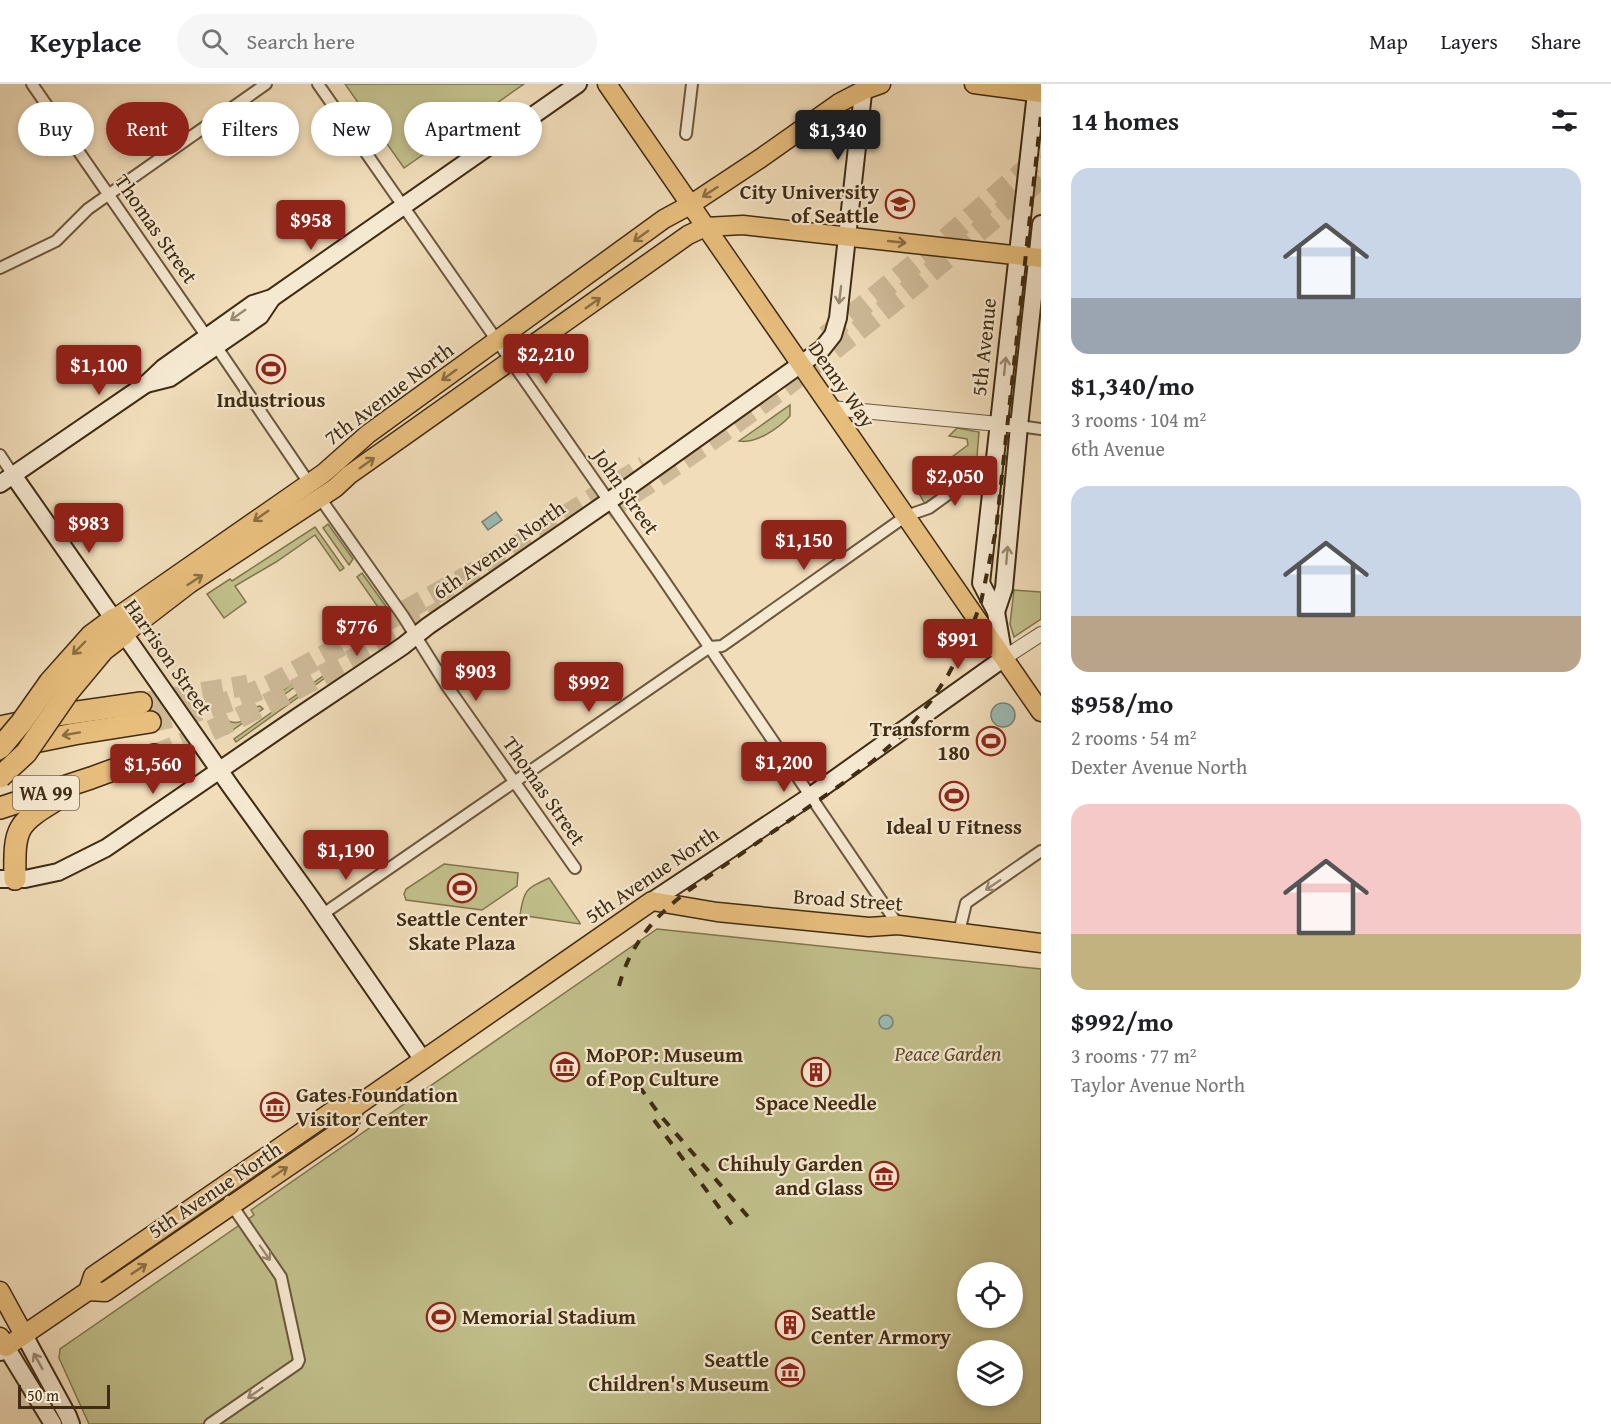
<!DOCTYPE html>
<meta charset="utf-8">
<style>
body{margin:0;font-family:"Gentium Book Plus",serif;background:#f6f6f6;color:#202124;height:100vh;display:flex;flex-direction:column;font-size:22px;white-space:nowrap}
*{box-sizing:border-box;margin:0}
p{font-size:20px;color:#757577}
.icon{flex:none;width:33px;height:33px;fill:none;stroke:currentColor;stroke-width:2;stroke-linecap:round;stroke-linejoin:round}
.map{position:relative;flex:1;overflow:hidden}
.drawer{display:flex;flex-direction:column;background:#fff;width:570px}
.drawer>*{flex:none}
.guide{position:absolute;left:18px;top:18px;width:570px;height:54px;display:flex;gap:12px}
.controls{position:absolute;left:957px;top:1178px;display:grid;gap:12px}
.controls a{display:grid;place-items:center;width:66px;height:66px;border-radius:50%;background:#fff;box-shadow:0 3px 9px #0003;font-size:30px}
.scale{position:absolute;left:18px;bottom:15px;width:92px;box-sizing:border-box;padding-left:6px;border:3px solid #402c12;border-top:0;font-size:16px;line-height:21px;white-space:nowrap;color:#402c12;-webkit-text-stroke:4px #f6e9d2;paint-order:stroke}
.price{position:absolute;translate:-50% -51px;padding:0 14px;border-radius:6px;background:#8f2418;color:#fff;font-size:20px;line-height:39px;filter:drop-shadow(0 2px 3px #0008)}
.price::after{content:'';position:absolute;left:50%;top:36px;width:18px;height:14px;margin-left:-9px;background:inherit;clip-path:polygon(0 0,100% 0,50% 100%)}
.price.selected{background:#222;color:#fff}
ul{padding:0;list-style:none}
li{display:grid;align-content:center;gap:12px;height:318px;padding:0 30px}
li span{display:grid;place-items:center;height:186px;border-radius:18px;color:#555}
li>.icon{margin-inline-start:auto}
span .icon{width:108px;height:108px;fill:#fffc;stroke-width:1}
li b{font-size:26px}
h2{display:flex;justify-content:space-between;align-items:center;height:72px;padding:0 30px;font-size:26px}
.pill{padding:0 21px;border-radius:27px;background:#fff;box-shadow:0 3px 9px #0003;font-size:21px;line-height:54px}
.pill.selected{background:#8f2418;color:#fff}
header{display:flex;align-items:center;gap:36px;box-sizing:border-box;height:84px;padding:0 30px;background:#fff;border-bottom:2px solid #e0e0e0}
header strong{font-size:28px}
nav{display:flex;gap:33px;margin-inline-start:auto;font-size:21px}
.search{width:420px;height:54px;background:#f6f6f6;display:flex;align-items:center;gap:15px;box-sizing:border-box;padding:0 21px;border-radius:33px;color:#757577;font-size:22px}
main{display:flex;flex:1;min-height:0}
.map>svg:first-child{display:block}
</style>
<header>
<strong>Keyplace</strong>
<div class="search"><svg class="icon" aria-label="search" viewBox="0 0 24 24"><circle cx="10" cy="10" r="6"/><path d="M15 15l6 6"/></svg>Search here</div>
<nav><a>Map</a><a>Layers</a><a>Share</a></nav>
</header>
<main>
<div class="map">
<svg width="1041" height="1340" viewBox="0 0 1041 1340">
<rect width="100%" height="100%" fill="#f1ddba"/>
<filter id="stains"><feTurbulence type="fractalNoise" baseFrequency=".00333" numOctaves="4"/><feColorMatrix values="0 0 0 0 .2 0 0 0 0 .09 0 0 0 0 .02 0 0 0 .5 -.17"/></filter>
<radialGradient id="worn" r=".72"><stop offset=".6" stop-color="#630" stop-opacity="0"/><stop offset="1" stop-color="#630" stop-opacity=".3"/></radialGradient>
<g fill="#c1bf8b" stroke="#80764e" stroke-width="1.5" fill-rule="evenodd">
<polygon points="345,0 524,0 404,84"/>
<path d="M790,321V332C779,344 756,360 739,357Z"/>
<polygon points="957,344 979,348 976,384 925,420 914,401 968,361 967,355 949,352"/>
<polygon points="328,440 353,475 349,481 323,444"/>
<polygon points="315,443 344,484 340,487 315,451 276,478 235,502 246,518 224,534 207,510 230,495 232,497"/>
<polygon points="362,489 393,532 387,536 357,493"/>
<polygon points="1014,506 1041,508 1041,535 1014,553 1010,540"/>
<polygon points="303,592 306,595 271,620 267,615 271,615"/>
<polygon points="323,592 325,594 236,658 234,655"/>
<path d="M260,622L263,625L227,650L217,635L223,633C234,643 247,639 251,624Z"/>
<polygon points="444,780 518,789 517,802 482,826 406,816 404,810 406,805"/>
<path d="M549,794L580,839V840L520,831C524,805 526,805 549,794Z"/>
<path d="M657,845L1041,885V1340H89L59,1274L60,1265L254,1131L251,1126ZM968,1188H1012V1233H968ZM968,1266H1012V1311H968Z"/>
</g>
<g fill="#9bbbb5" stroke="#778274" stroke-width="1.5">
<polygon points="496,428 502,436 488,446 482,438"/>
<circle cx="1003" cy="631" r="12"/>
<circle cx="886" cy="938" r="7"/>
</g>
<g fill="none" stroke-linecap="round" stroke-linejoin="round">
<g stroke="#ceba98" stroke-width="21" stroke-dasharray="21 10" stroke-linecap="butt">
<polyline points="826,252 943,157 1041,72"/>
<path d="M606,427C760,329 903,214 1041,94"/>
<polyline points="141,619 248,601"/>
<path d="M150,638C193,629 232,619 272,600L475,488L645,382"/>
<path d="M154,671C254,631 349,577 443,526"/>
</g>
<g stroke="#6c583c" stroke-width="14">
<g id="minor">
<polyline points="32,0 207,253"/>
<polyline points="318,0 659,489 898,841"/>
<polyline points="686,50 692,0"/>
<polyline points="0,184 56,157 88,125 266,0"/>
<polyline points="216,262 309,399"/>
<polyline points="1019,342 1041,345"/>
<polyline points="0,371 13,391"/>
<polyline points="320,414 403,532 447,602 575,784"/>
<polyline points="323,830 694,574 710,563 722,562 906,432 929,424 976,390 995,384"/>
<polyline points="959,848 966,819 1041,767"/>
<polyline points="210,1340 297,1280 299,1276 281,1193 229,1117"/>
</g>
</g>
<g stroke="#6c583c" stroke-width="16">
<g id="tertiary">
<polyline points="831,324 1019,342"/>
<polyline points="1004,574 1041,550"/>
</g>
</g>
<g stroke="#402c12" stroke-width="20">
<g id="secondary">
<polyline points="146,300 170,294 260,232 272,214"/>
<polyline points="13,391 231,703 311,814 423,976"/>
<polyline points="0,400 146,300 163,284 253,220 272,214 578,0"/>
<polyline points="996,528 1004,504 1019,342 1041,140"/>
<polyline points="0,795 25,795 58,788 106,764 287,640 403,562 428,542 609,417 822,265 833,251 838,234 864,0"/>
<polyline points="652,817 812,711 1004,574 996,528 981,499 1037,0"/>
<polyline points="24,1251 68,1332 71,1340"/>
<polyline points="0,1268 6,1263 53,1340"/>
</g>
</g>
<g stroke="#402c12" stroke-width="21">
<g id="primary">
<polyline points="607,0 1041,628"/>
<polyline points="974,0 1041,9"/>
<polyline points="114,535 324,389 368,350 664,135 690,121 761,74 839,19 864,6 881,0"/>
<polyline points="124,550 189,500 335,404 349,391 688,151 705,143 743,141 1041,174"/>
<polyline points="0,1207 24,1251"/>
<polyline points="88,1207 105,1208 349,1041 355,1023"/>
<polyline points="0,1253 6,1263 88,1207 93,1192 337,1024 355,1023 652,817 717,828 869,843 898,841 1041,859"/>
</g>
</g>
<g stroke="#402c12" stroke-width="24">
<g id="motorway">
<polyline points="50,598 91,552 114,535"/>
<polyline points="68,608 103,566 124,550"/>
<polyline points="0,643 57,631 141,619"/>
<polyline points="0,665 74,650 150,638"/>
<polyline points="0,724 91,694 154,671"/>
<path d="M15,795C14,742 16,740 61,713"/>
</g>
</g>
<use href="#minor" stroke="#f6e9d2" stroke-width="10"/>
<use href="#tertiary" stroke="#f6e9d2" stroke-width="14"/>
<use href="#secondary" stroke="#f6e9d2" stroke-width="16"/>
<use href="#primary" stroke="#e8be7d" stroke-width="18"/>
<use href="#motorway" stroke="#e8be7d" stroke-width="21"/>
<g stroke="#402c12" stroke-width="4" stroke-dasharray="10 10" stroke-linecap="butt">
<path d="M619,902C630,860 655,832 689,806L839,702L873,677L904,649L931,617L948,591L968,554L981,518L996,446L1041,31"/>
<polyline points="639,1002 659,1030 750,1135"/>
<polyline points="654,1036 736,1146"/>
</g>
<g stroke="#402c12" stroke-width="24" stroke-linecap="butt">
<g id="motorway-bridge">
<polyline points="0,664 21,639 50,598"/>
<polyline points="0,693 26,669 68,608"/>
</g>
</g>
<use href="#motorway-bridge" stroke="#e8be7d" stroke-width="21"/>
</g>
<defs><path id="oneway-shaft" d="M-6 0H5M1.5-3L5.5 0L1.5 3" fill="none" stroke-width="1.6" stroke-linecap="round" stroke-linejoin="round" transform="scale(1.5)"/></defs>
<g stroke="#8c6e42">
<use href="#oneway-shaft" transform="translate(710 108) rotate(147)"/>
<use href="#oneway-shaft" transform="translate(641 152) rotate(144)"/>
<use href="#oneway-shaft" transform="translate(897 158) rotate(6)"/>
<use href="#oneway-shaft" transform="translate(593 219) rotate(-35)"/>
<use href="#oneway-shaft" transform="translate(449 291) rotate(144)"/>
<use href="#oneway-shaft" transform="translate(367 379) rotate(-35)"/>
<use href="#oneway-shaft" transform="translate(261 432) rotate(145)"/>
<use href="#oneway-shaft" transform="translate(195 496) rotate(-33)"/>
<use href="#oneway-shaft" transform="translate(79 564) rotate(134)"/>
<use href="#oneway-shaft" transform="translate(71 650) rotate(170)"/>
<use href="#oneway-shaft" transform="translate(280 1088) rotate(-34)"/>
<use href="#oneway-shaft" transform="translate(139 1185) rotate(-34)"/>
</g>
<g stroke="#9b8a72">
<use href="#oneway-shaft" transform="translate(840 211) rotate(97)"/>
<use href="#oneway-shaft" transform="translate(238 231) rotate(145)"/>
<use href="#oneway-shaft" transform="translate(1005 282) rotate(-84)"/>
<use href="#oneway-shaft" transform="translate(1007 471) rotate(-85)"/>
<use href="#oneway-shaft" transform="translate(993 801) rotate(146)"/>
<use href="#oneway-shaft" transform="translate(265 1169) rotate(55)"/>
<use href="#oneway-shaft" transform="translate(38 1277) rotate(-119)"/>
<use href="#oneway-shaft" transform="translate(255 1309) rotate(145)"/>
</g>
<defs>
<g id="university-ring" transform="scale(1.5)"><circle r="9.5" fill="#f6e9d2" stroke="#8f2418" stroke-width="1.5"/><path d="M0-5L7-2L0 1L-7-2ZM-4 1L0 2.5L4 1V4Q0 6-4 4Z" fill="#8f2418"/></g>
<g id="stadium-ring" transform="scale(1.5)"><circle r="9.5" fill="#f6e9d2" stroke="#8f2418" stroke-width="1.5"/><path d="M0-5a6.5 5 0 1 0 0 10a6.5 5 0 1 0 0-10ZM-3.5-1.8h7v3.6h-7Z" fill="#8f2418"/></g>
<g id="museum-ring" transform="scale(1.5)"><circle r="9.5" fill="#f6e9d2" stroke="#8f2418" stroke-width="1.5"/><path d="M0-6L6-3V-2H-6V-3ZM-5-1h2V3h-2ZM-1-1h2V3h-2ZM3-1h2V3H3ZM-6 4H6V6H-6Z" fill="#8f2418"/></g>
<g id="building-ring" transform="scale(1.5)"><circle r="9.5" fill="#f6e9d2" stroke="#8f2418" stroke-width="1.5"/><path d="M-4-6H4V6H1V3H-1V6H-4ZM-2.5-4.3h1.7v1.8h-1.7ZM.8-4.3h1.7v1.8H.8ZM-2.5-1h1.7V.8h-1.7ZM.8-1h1.7V.8H.8Z" fill="#8f2418"/></g>
</defs>
<g fill-rule="evenodd">
<use href="#university-ring" x="900" y="120"/>
<use href="#stadium-ring" x="271" y="285"/>
<use href="#stadium-ring" x="991" y="657"/>
<use href="#stadium-ring" x="954" y="712"/>
<use href="#stadium-ring" x="462" y="804"/>
<use href="#museum-ring" x="565" y="983"/>
<use href="#building-ring" x="816" y="988"/>
<use href="#museum-ring" x="275" y="1023"/>
<use href="#museum-ring" x="884" y="1092"/>
<use href="#stadium-ring" x="441" y="1233"/>
<use href="#building-ring" x="790" y="1241"/>
<use href="#museum-ring" x="790" y="1288"/>
</g>
<g text-anchor="middle" stroke-width="4.5" stroke-linejoin="round" paint-order="stroke">
<rect fill="#f6e9d2" stroke="#77654c" stroke-width="1.5" x="13" y="692" width="66" height="34" rx="4.5"/>
<g font-size="20" font-weight="bold" fill="#402c12">
<text x="46" y="716">WA 99</text>
</g>
<g font-size="21" font-weight="bold" fill="#402c12" stroke="#f6e9d2" text-anchor="end">
<text x="879" y="115">City University<tspan x="879" dy="24">of Seattle</tspan></text>
<text x="271" y="323" text-anchor="middle">Industrious</text>
<text x="970" y="652">Transform<tspan x="970" dy="24">180</tspan></text>
<text x="954" y="750" text-anchor="middle">Ideal U Fitness</text>
<text x="462" y="842" text-anchor="middle">Seattle Center<tspan x="462" dy="24">Skate Plaza</tspan></text>
<text x="586" y="978" text-anchor="start">MoPOP: Museum<tspan x="586" dy="24">of Pop Culture</tspan></text>
<text x="296" y="1018" text-anchor="start">Gates Foundation<tspan x="296" dy="24">Visitor Center</tspan></text>
<text x="816" y="1026" text-anchor="middle">Space Needle</text>
<text x="863" y="1087">Chihuly Garden<tspan x="863" dy="24">and Glass</tspan></text>
<text x="811" y="1236" text-anchor="start">Seattle<tspan x="811" dy="24">Center Armory</tspan></text>
<text x="462" y="1240" text-anchor="start">Memorial Stadium</text>
<text x="769" y="1283">Seattle<tspan x="769" dy="24">Children's Museum</tspan></text>
</g>
<g font-size="21" fill="#402c12" stroke="#f6e9d2">
<text transform="translate(156 145) rotate(55)" y="7">Thomas Street</text>
<text transform="translate(984 263) rotate(-84)" y="7">5th Avenue</text>
<text transform="translate(842 301) rotate(55)" y="7">Denny Way</text>
<text transform="translate(389 310) rotate(-37)" y="7">7th Avenue North</text>
<text transform="translate(626 408) rotate(55)" y="7">John Street</text>
<text transform="translate(499 466) rotate(-35)" y="7">6th Avenue North</text>
<text transform="translate(168 573) rotate(55)" y="7">Harrison Street</text>
<text transform="translate(544 707) rotate(55)" y="7">Thomas Street</text>
<text transform="translate(652 791) rotate(-34)" y="7">5th Avenue North</text>
<text transform="translate(848 816) rotate(4)" y="7">Broad Street</text>
<text transform="translate(215 1106) rotate(-34)" y="7">5th Avenue North</text>
</g>
<g font-size="21" font-style="italic" fill="#5a492a" stroke="#f6e9d2">
<text x="948" y="977">Peace Garden</text>
</g>
</g>
<rect width="100%" height="100%" filter="url(#stains)"/>
<rect width="100%" height="100%" fill="url(#worn)"/>
</svg>
<div class="controls">
<a><svg class="icon" aria-label="locate" viewBox="0 0 24 24"><circle cx="12" cy="12" r="6"/><path d="M12 2v4M12 18v4M2 12h4M18 12h4"/></svg></a>
<a><svg class="icon" aria-label="layers" viewBox="0 0 24 24"><path d="M12 4l9 5-9 5-9-5zM3 14l9 5 9-5"/></svg></a>
</div>
<div class="scale">50 m</div>
<b class="price selected" style="left:838px;top:77px">$1,340</b>
<b class="price" style="left:311px;top:167px">$958</b>
<b class="price" style="left:546px;top:301px">$2,210</b>
<b class="price" style="left:99px;top:312px">$1,100</b>
<b class="price" style="left:955px;top:423px">$2,050</b>
<b class="price" style="left:89px;top:470px">$983</b>
<b class="price" style="left:804px;top:487px">$1,150</b>
<b class="price" style="left:357px;top:573px">$776</b>
<b class="price" style="left:958px;top:586px">$991</b>
<b class="price" style="left:476px;top:618px">$903</b>
<b class="price" style="left:589px;top:629px">$992</b>
<b class="price" style="left:784px;top:709px">$1,200</b>
<b class="price" style="left:153px;top:711px">$1,560</b>
<b class="price" style="left:346px;top:797px">$1,190</b>
<div class="guide">
<a class="pill">Buy</a>
<a class="pill selected">Rent</a>
<a class="pill">Filters</a>
<a class="pill">New</a>
<a class="pill">Apartment</a>
</div>
</div>
<section class="drawer">
<h2>14 homes<svg class="icon" aria-label="filters" viewBox="0 0 24 24"><path d="M4 7h16M4 17h16"/><circle cx="9" cy="7" r="2"/><circle cx="15" cy="17" r="2"/></svg></h2>
<ul>
<li><span style="background:linear-gradient(#c9d6e8 70%,#9aa5b1 0)"><svg class="icon" aria-label="home" viewBox="0 0 24 24"><path d="M3 11l9-7 9 7M6 9v11h12V9"/></svg></span><div><b>$1,340/mo</b><p>3 rooms · 104 m²</p><p>6th Avenue</p></div></li>
<li><span style="background:linear-gradient(#c9d6e8 70%,#b9a48a 0)"><svg class="icon" aria-label="home" viewBox="0 0 24 24"><path d="M3 11l9-7 9 7M6 9v11h12V9"/></svg></span><div><b>$958/mo</b><p>2 rooms · 54 m²</p><p>Dexter Avenue North</p></div></li>
<li><span style="background:linear-gradient(#f6c9c9 70%,#c2b280 0)"><svg class="icon" aria-label="home" viewBox="0 0 24 24"><path d="M3 11l9-7 9 7M6 9v11h12V9"/></svg></span><div><b>$992/mo</b><p>3 rooms · 77 m²</p><p>Taylor Avenue North</p></div></li>
</ul>
</section>
</main>
